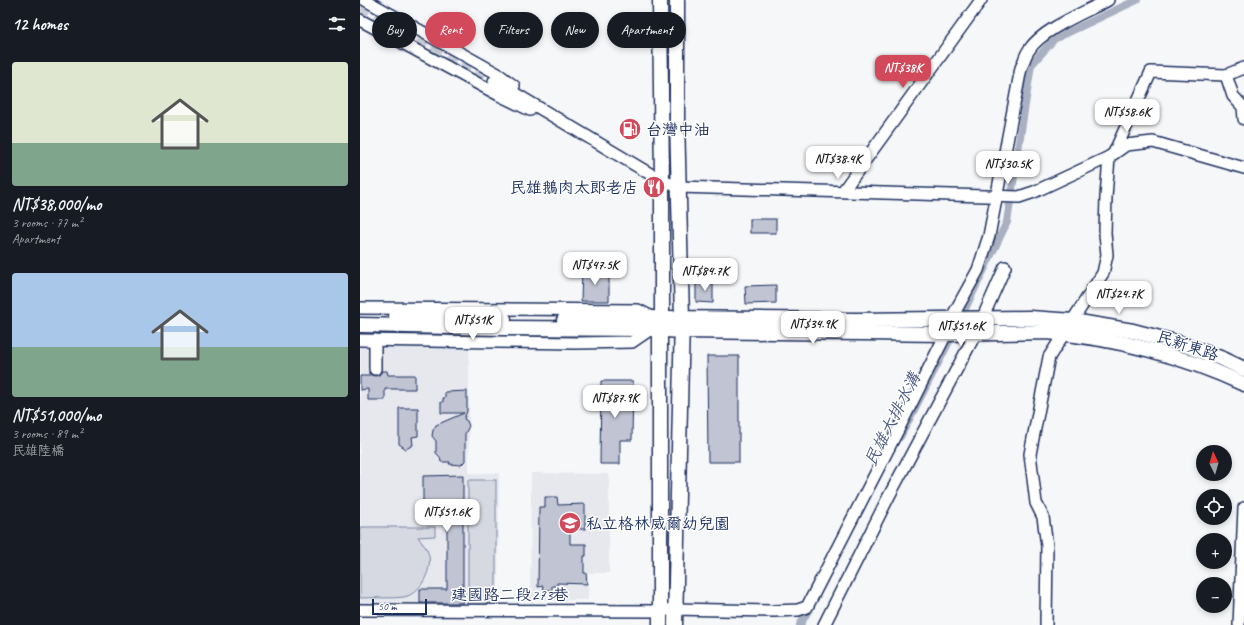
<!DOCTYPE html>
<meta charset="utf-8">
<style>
body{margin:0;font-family:Caveat,"LXGW WenKai TC",sans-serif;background:#20242c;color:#f1f3f6;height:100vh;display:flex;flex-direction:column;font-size:15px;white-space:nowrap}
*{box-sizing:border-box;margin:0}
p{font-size:13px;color:#9ea1a6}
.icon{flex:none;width:22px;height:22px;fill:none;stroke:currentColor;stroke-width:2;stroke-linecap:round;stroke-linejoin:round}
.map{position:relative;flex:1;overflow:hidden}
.drawer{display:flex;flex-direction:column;background:#171b24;width:360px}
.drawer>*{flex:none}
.guide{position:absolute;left:12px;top:12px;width:380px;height:36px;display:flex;gap:8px}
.needle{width:26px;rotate:355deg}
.fabs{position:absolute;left:836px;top:445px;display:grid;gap:8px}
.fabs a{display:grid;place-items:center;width:36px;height:36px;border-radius:50%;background:#171b24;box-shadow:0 2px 6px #0003;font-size:20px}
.scale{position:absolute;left:12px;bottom:10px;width:55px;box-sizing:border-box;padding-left:4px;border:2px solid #1b2f5e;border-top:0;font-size:11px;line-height:14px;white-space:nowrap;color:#1b2f5e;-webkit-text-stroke:3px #fff;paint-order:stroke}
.price{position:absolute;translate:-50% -34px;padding:0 9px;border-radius:8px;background:#fff;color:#222;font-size:13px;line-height:26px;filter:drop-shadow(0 1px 2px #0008)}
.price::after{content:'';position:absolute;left:50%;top:24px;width:12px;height:9px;margin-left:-6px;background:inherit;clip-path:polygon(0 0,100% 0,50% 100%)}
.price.on{background:#d1495b;color:#fff}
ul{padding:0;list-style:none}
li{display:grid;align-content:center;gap:8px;height:212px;padding:0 12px}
li span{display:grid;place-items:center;height:124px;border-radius:4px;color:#555}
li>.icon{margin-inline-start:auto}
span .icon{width:72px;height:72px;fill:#fffc;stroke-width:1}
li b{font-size:17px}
h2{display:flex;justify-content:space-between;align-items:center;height:48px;padding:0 12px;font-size:17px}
.chip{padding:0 14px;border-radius:18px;background:#171b24;box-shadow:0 2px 6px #0003;font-size:14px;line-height:36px}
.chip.on{background:#d1495b;color:#fff}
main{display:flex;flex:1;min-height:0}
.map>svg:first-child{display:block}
</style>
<main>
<section class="drawer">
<h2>12 homes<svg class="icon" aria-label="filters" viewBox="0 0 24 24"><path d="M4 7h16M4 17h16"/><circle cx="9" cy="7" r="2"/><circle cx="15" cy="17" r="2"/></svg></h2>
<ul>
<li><span style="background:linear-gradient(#dfe7d0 65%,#7fa58c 0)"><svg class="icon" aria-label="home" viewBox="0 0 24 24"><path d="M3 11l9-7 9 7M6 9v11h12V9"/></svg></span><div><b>NT$38,000/mo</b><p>3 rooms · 77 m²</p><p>Apartment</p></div></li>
<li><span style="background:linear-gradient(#a9c7e8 60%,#7fa58c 0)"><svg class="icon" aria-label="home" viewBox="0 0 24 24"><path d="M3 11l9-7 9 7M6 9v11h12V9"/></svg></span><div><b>NT$51,000/mo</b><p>3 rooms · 89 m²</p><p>民雄陸橋</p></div></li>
</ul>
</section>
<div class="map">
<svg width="884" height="625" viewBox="0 0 884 625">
<rect width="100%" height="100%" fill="#f6f7f9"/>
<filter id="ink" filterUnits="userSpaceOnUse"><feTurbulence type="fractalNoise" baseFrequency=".025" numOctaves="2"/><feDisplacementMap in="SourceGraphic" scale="8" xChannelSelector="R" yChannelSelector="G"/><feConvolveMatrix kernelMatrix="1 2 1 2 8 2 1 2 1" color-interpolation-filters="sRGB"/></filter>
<g filter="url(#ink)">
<g fill="#e6e8ee">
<polygon points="0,344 109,345 109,473 139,473 138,606 0,608"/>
<polygon points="171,473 249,474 249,573 228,573 228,600 170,600"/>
</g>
<g fill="#d6d9e2" stroke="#7884a0">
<rect x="108" y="480" width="28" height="124"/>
<path d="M0,527H75V536L58,537C62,543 68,549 69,556C72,571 60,594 44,597C30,599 14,597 0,598Z"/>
</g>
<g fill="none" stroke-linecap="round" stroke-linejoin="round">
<g stroke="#a9b0c1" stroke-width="8">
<polyline points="599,321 647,222 671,65 694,39 777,0"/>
<polyline points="540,437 594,332"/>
<polyline points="440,625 451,605"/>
</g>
</g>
<g fill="#c0c4d3" stroke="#1b2f5e">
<rect x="390" y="219" width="26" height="14"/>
<polygon points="222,270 249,270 249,301 221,301"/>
<polygon points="336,282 353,282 353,303 336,302"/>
<polygon points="416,285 416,303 386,304 385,286"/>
<polygon points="347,356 379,356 379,462 348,462"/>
<polygon points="22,371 27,371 28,375 55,375 55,389 25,389 25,400 8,400 8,389 0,390 0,376 9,376 9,372 11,375 15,376 19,375"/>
<polygon points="241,381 273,381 272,440 260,440 260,464 240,464"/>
<polygon points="107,391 107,411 104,419 107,421 109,426 105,434 105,461 101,465 89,464 90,462 81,462 80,457 76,453 76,441 72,436 73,430 76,425 104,413 81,413 81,402 83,402 83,398 85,398 85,392"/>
<polygon points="39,408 58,408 58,436 52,437 53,445 46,449 39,444"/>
<polygon points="103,475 103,603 60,603 60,589 87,589 87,514 63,514 63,476"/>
<polygon points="185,497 197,497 198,505 225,504 225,529 210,529 210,544 226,544 226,556 224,556 224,573 226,573 227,584 197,583 197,586 192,586 192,590 184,590 183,586 178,587 179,507 185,507"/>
</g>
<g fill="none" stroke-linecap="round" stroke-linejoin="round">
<polyline stroke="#cacfda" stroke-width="11" stroke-dasharray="11 5.5" stroke-linecap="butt" points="0,7 134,81"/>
<g stroke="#1b2f5e" stroke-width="14">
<g id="minor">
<polyline points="5,0 138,74 154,86"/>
<polyline points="0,20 139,95 170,110"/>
<polyline points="866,75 873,96 883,107 884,119"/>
<polyline points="134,81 302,181 319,187 659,197 674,192 749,157 766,145 793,142 884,168"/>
<polyline points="754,153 791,72 866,75 884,68"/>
<polyline points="483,191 621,0"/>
<polyline points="0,308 278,310 294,318"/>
<polyline points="0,340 216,343 272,342 291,329"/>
<polyline points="15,369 15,340"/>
<path d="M0,610L300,611L314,609L414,611L438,610L447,607L540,426L586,334L591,319L618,270L629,236L661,68C664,62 665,55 669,50C682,29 726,12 748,0"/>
<polyline points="464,625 529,496 616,333 645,267"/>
<polyline points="686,625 687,546 683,517 676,503 670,454 689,357 743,273 747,255 745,233 746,197 749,157"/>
<polyline points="879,625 884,508"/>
</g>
</g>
<g stroke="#1b2f5e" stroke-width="17">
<g id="major">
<polyline points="300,0 302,181 302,318 300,329 300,625"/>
<polyline points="36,316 144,319"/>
<polyline points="204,320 302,318 496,320 670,318 713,321 773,331 819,343 863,359 884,369"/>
<path d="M0,325L139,328L291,329L321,331L586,334L688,332C755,338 824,356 884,384"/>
<polyline points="315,625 322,319 317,119 317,0"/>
</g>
</g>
<use href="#minor" stroke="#fff" stroke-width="11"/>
<use href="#major" stroke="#fff" stroke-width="14"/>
</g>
</g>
<defs>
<g id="fuel-disc" transform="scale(1.15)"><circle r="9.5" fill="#d1495b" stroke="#fff"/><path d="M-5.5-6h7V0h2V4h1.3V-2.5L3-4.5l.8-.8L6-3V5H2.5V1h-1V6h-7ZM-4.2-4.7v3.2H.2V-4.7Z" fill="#fff"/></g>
<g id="restaurant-disc" transform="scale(1.15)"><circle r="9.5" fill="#d1495b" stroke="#fff"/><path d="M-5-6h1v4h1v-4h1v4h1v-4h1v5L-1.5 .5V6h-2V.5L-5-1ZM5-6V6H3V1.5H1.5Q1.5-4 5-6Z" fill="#fff"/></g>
<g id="school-disc" transform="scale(1.15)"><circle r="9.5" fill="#d1495b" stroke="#fff"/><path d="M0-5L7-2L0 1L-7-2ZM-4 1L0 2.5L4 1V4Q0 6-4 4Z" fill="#fff"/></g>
</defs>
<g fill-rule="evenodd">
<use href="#fuel-disc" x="270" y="129"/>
<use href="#restaurant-disc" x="294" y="187"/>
<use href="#school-disc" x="210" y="523"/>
</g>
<g text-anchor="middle" stroke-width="3" stroke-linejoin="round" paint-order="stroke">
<g font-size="16" fill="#1b2f5e" stroke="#fff" text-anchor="start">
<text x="286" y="135">台灣中油</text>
<text x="278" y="193" text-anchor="end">民雄鵝肉太郎老店</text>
<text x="226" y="529">私立格林威爾幼兒園</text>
</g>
<g font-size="16" fill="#1b2f5e" stroke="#fff">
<text transform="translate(828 345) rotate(18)" y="6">民新東路</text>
<text x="150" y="600">建國路二段273巷</text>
</g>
<g font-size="17" font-style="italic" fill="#4d5c81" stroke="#fff">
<text transform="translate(532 419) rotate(-63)" y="6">民雄大排水溝</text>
</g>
</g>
</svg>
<div class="fabs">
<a><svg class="needle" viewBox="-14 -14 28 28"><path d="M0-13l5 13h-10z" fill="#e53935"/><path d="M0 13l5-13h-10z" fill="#9ea1a6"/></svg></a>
<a><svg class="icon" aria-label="locate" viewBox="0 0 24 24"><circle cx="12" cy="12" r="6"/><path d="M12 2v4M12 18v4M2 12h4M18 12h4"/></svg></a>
<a>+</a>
<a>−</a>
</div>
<div class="scale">50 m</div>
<b class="price on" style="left:543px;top:89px">NT$38K</b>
<b class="price" style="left:767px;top:133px">NT$58.6K</b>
<b class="price" style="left:478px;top:180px">NT$38.4K</b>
<b class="price" style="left:648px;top:185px">NT$30.5K</b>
<b class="price" style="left:235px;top:286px">NT$47.5K</b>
<b class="price" style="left:345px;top:292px">NT$84.7K</b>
<b class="price" style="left:759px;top:315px">NT$24.7K</b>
<b class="price" style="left:113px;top:341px">NT$51K</b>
<b class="price" style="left:453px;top:345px">NT$34.9K</b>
<b class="price" style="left:601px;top:347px">NT$51.6K</b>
<b class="price" style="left:255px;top:419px">NT$87.9K</b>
<b class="price" style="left:87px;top:533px">NT$51.6K</b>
<div class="guide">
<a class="chip">Buy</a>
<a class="chip on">Rent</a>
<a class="chip">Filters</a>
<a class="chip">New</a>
<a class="chip">Apartment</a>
</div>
</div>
</main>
